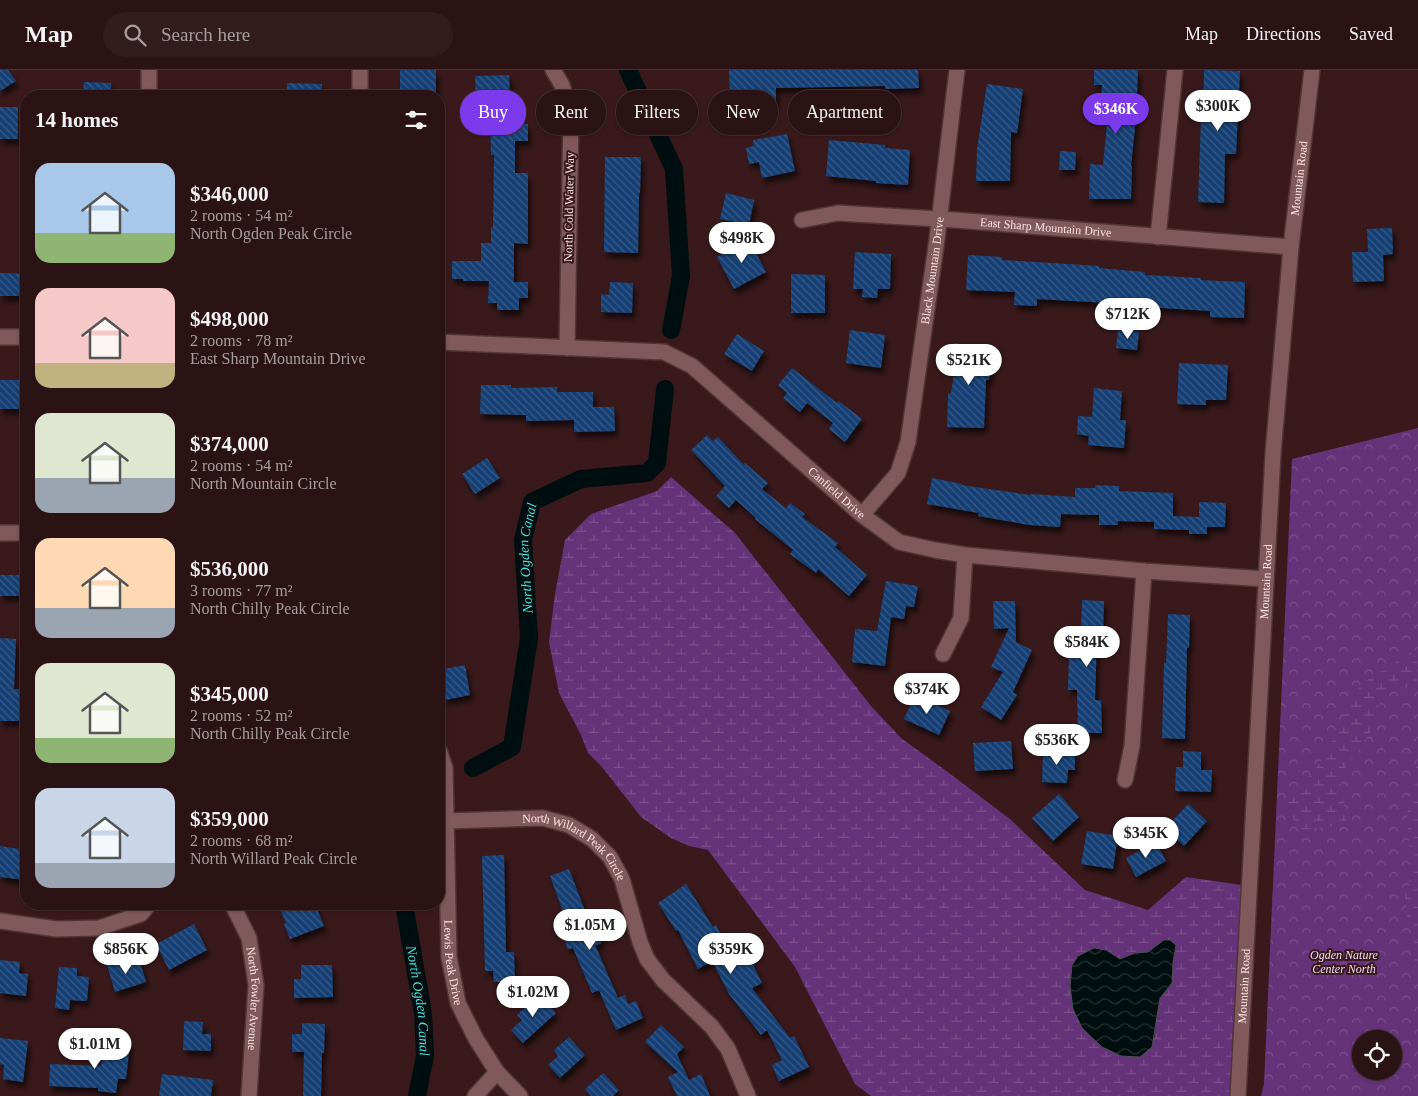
<!DOCTYPE html>
<meta charset="utf-8">
<style>
body{margin:0;font-family:Georgia,serif;background:#331c1e;color:#f1f3f6;height:100vh;display:flex;flex-direction:column;font-size:19px;white-space:nowrap}
*{box-sizing:border-box;margin:0}
p{font-size:16px;color:#a69ea0}
.icon{flex:none;width:28px;height:28px;fill:none;stroke:currentColor;stroke-width:2;stroke-linecap:round;stroke-linejoin:round}
.map{position:relative;flex:1;overflow:hidden}
.drawer{position:absolute;left:20px;top:20px;width:425px;height:820px;display:flex;flex-direction:column;background:#2b1315;border-radius:20px;box-shadow:0 1px 4px #0004,0 0 0 1px #473234}
.drawer>*{flex:none}
.top-card{position:absolute;left:460px;top:20px;width:475px;height:45px;display:flex;gap:10px}
.buttons{position:absolute;left:1352px;top:960px;display:grid;gap:10px}
.buttons a{display:grid;place-items:center;width:50px;height:50px;border-radius:50%;background:#2b1315;box-shadow:0 1px 4px #0004,0 0 0 1px #473234;font-size:25px}
.price{position:absolute;translate:-50% -42px;padding:0 11px;border-radius:18px;background:#fff;color:#222;font-size:16px;line-height:32px;filter:drop-shadow(0 1px 2px #0008)}
.price::after{content:'';position:absolute;left:50%;top:30px;width:15px;height:11px;margin-left:-8px;background:inherit;clip-path:polygon(0 0,100% 0,50% 100%)}
.price.active{background:#7c3aed;color:#fff}
ul{padding:0;list-style:none}
li{display:flex;align-items:center;gap:15px;height:125px;padding:0 15px}
li span{display:grid;place-items:center;flex:none;width:140px;height:100px;border-radius:15px;color:#555}
li>.icon{margin-inline-start:auto}
span .icon{width:60px;height:60px;fill:#fffc;stroke-width:1}
li b{font-size:21px}
h2{display:flex;justify-content:space-between;align-items:center;height:60px;padding:0 15px;font-size:21px}
.tag{padding:0 18px;border-radius:22px;background:#2b1315;box-shadow:0 1px 4px #0004,0 0 0 1px #473234;font-size:18px;line-height:45px}
.tag.active{background:#7c3aed;color:#fff}
header{display:flex;align-items:center;gap:30px;box-sizing:border-box;height:70px;padding:0 25px;background:#2b1315;border-bottom:1px solid #473234}
header strong{font-size:24px}
nav{display:flex;gap:28px;margin-inline-start:auto;font-size:18px}
.search{width:350px;height:45px;background:#331c1e;display:flex;align-items:center;gap:12px;box-sizing:border-box;padding:0 18px;border-radius:28px;color:#a69ea0;font-size:19px}
.map>svg:first-child{display:block}
</style>
<header>
<strong>Map</strong>
<div class="search"><svg class="icon" aria-label="search" viewBox="0 0 24 24"><circle cx="10" cy="10" r="6"/><path d="M15 15l6 6"/></svg>Search here</div>
<nav><a>Map</a><a>Directions</a><a>Saved</a></nav>
</header>
<div class="map">
<svg width="1418" height="1026" viewBox="0 0 1418 1026">
<defs>
<pattern id="forest-crowns" width="20" height="18" patternUnits="userSpaceOnUse" patternTransform="scale(1.25)"><rect width="20" height="18" fill="#653379"/><path d="M2 6a3 3 0 1 1 6 0M12 15a3 3 0 1 1 6 0" fill="none" stroke="#7c508c"/></pattern>
<pattern id="wetland-marsh" width="20" height="14" patternUnits="userSpaceOnUse" patternTransform="scale(1.25)"><rect width="20" height="14" fill="#653379"/><path d="M1 5h8M5 5V1M11 12h8M15 12V8" fill="none" stroke="#7c508c"/></pattern>
<pattern id="water-waves" width="16" height="10" patternUnits="userSpaceOnUse" patternTransform="scale(1.25)"><rect width="16" height="10" fill="#000e0f"/><path d="M0 5q4-4 8 0t8 0" fill="none" stroke="#263132"/></pattern>
<pattern id="building-back-hatch" width="6" height="6" patternUnits="userSpaceOnUse" patternTransform="scale(1.25)"><rect width="6" height="6" fill="#164174"/><path d="M-1 5l2 2M0 0l6 6M5-1l2 2" fill="none" stroke="#395c88"/></pattern>
<filter id="shadow"><feDropShadow dx="3" dy="5.5" stdDeviation="2.5" flood-color="#0009"/></filter>
</defs>
<rect width="100%" height="100%" fill="#39191c"/>
<path fill="url(#forest-crowns)" fill-rule="evenodd" d="M1418,358V1026H1261L1264,1014L1292,389ZM1361,969H1394V1001H1361Z"/>
<g fill="url(#wetland-marsh)" fill-rule="evenodd">
<path d="M671,407L735,463L871,636L901,668L945,700L1010,749L1085,820L1148,840L1186,807L1242,815L1230,1026H871L855,1014L795,897L708,780L689,776L671,768L641,747L602,697L588,683L581,665L559,623L549,572L555,524L565,470L591,444L657,421ZM1164,870L1176,875L1167,920L1160,928L1156,949L1155,968L1106,880L1120,889L1135,883L1148,882Z"/>
<polygon points="1417,579 1418,616 1384,621 1370,663 1340,706 1347,755 1300,760 1285,736 1321,692 1361,614"/>
<polygon points="1418,687 1418,904 1411,882 1418,869 1407,847 1405,824 1410,813 1408,797 1410,781 1407,745"/>
</g>
<polygon fill="url(#water-waves)" stroke="#4c4e50" points="1164,870 1170,870 1176,875 1173,892 1172,913 1160,928 1152,977 1140,987 1121,986 1102,977 1082,958 1073,939 1070,916 1072,895 1078,886 1094,878 1106,880 1120,889 1135,883 1148,882"/>
<g fill="none" stroke-linecap="round" stroke-linejoin="round">
<g stroke="#000e0f" stroke-width="18">
<polyline points="628,0 674,99 681,206 671,260"/>
<path id="s1" d="M473,698L512,677L529,568L523,470L532,432L581,409L647,403L657,393L665,319"/>
<path id="s2" d="M404,834L423,943L425,986L417,1026"/>
</g>
</g>
<g fill="url(#building-back-hatch)" filter="url(#shadow)">
<polygon points="0,0 8,0 16,11 0,21"/>
<rect x="400" y="0" width="36" height="26"/>
<polygon points="729,0 918,0 919,18 885,19 885,16 776,18 776,35 730,36"/>
<polygon points="1094,0 1138,0 1136,48 1131,96 1132,96 1131,129 1089,129 1090,94 1103,95 1109,33 1101,33 1102,15 1094,15"/>
<polygon points="1204,0 1240,1 1236,84 1225,84 1224,133 1198,132 1201,49 1203,50"/>
<polygon points="509,5 511,54 528,54 528,71 515,71 515,103 528,103 528,174 514,173 514,212 528,212 528,228 519,228 519,240 497,240 497,233 488,233 489,211 463,211 463,209 452,209 452,191 481,191 481,173 491,173 491,157 493,157 494,85 491,85 490,37 476,37 475,6"/>
<polygon points="84,12 111,13 111,26 83,26"/>
<polygon points="287,13 322,14 322,26 287,26"/>
<polygon points="987,14 1023,19 1017,63 1011,62 1010,111 976,111 977,79"/>
<rect x="0" y="37" width="18" height="32"/>
<polygon points="787,64 795,101 762,108 759,92 749,94 746,78 754,76 753,70"/>
<polygon points="829,70 885,75 885,78 910,80 908,115 876,113 876,111 826,106"/>
<polygon points="1060,81 1076,82 1075,100 1059,100"/>
<polygon points="605,87 641,87 640,123 639,123 638,183 604,182"/>
<polygon points="726,123 754,130 749,155 720,149"/>
<polygon points="1392,158 1393,184 1383,185 1384,211 1353,212 1352,182 1368,182 1367,159"/>
<polygon points="749,170 766,202 734,219 717,187"/>
<polygon points="855,182 891,184 890,219 878,219 877,228 862,227 863,219 853,219"/>
<polygon points="968,185 1002,187 1002,190 1099,196 1099,198 1145,202 1145,205 1201,208 1201,210 1245,212 1244,248 1210,247 1210,241 1130,236 1129,242 1110,241 1110,233 1037,229 1037,236 1014,235 1015,222 966,220"/>
<polygon points="0,203 26,204 26,226 0,226"/>
<polygon points="791,204 825,205 825,243 791,243"/>
<polygon points="610,212 633,213 632,243 601,242 601,224 609,225"/>
<polygon points="850,260 885,265 881,298 846,293"/>
<polygon points="1118,260 1139,262 1137,280 1116,278"/>
<polygon points="737,264 764,281 752,301 724,284"/>
<polygon points="954,273 994,279 989,310 986,310 984,358 947,357 948,323 951,323 956,291 952,291"/>
<polygon points="1179,293 1228,295 1226,330 1206,330 1206,335 1177,334"/>
<polygon points="792,298 837,333 839,331 862,349 845,372 829,359 833,353 807,333 800,342 783,328 787,323 778,315"/>
<polygon points="0,310 20,310 19,339 0,339"/>
<polygon points="481,315 511,315 511,318 557,317 557,322 593,322 593,337 614,337 615,361 574,362 574,350 526,351 526,345 480,344"/>
<polygon points="1094,318 1122,321 1120,350 1126,350 1124,378 1088,375 1089,366 1077,364 1078,346 1092,347"/>
<polygon points="707,365 713,371 718,367 744,395 745,393 768,413 762,419 786,438 790,433 805,444 802,447 838,473 835,477 867,505 849,526 818,499 816,503 790,484 793,480 755,449 756,448 736,430 729,438 716,426 725,416 691,380"/>
<polygon points="487,388 500,408 475,424 462,404"/>
<polygon points="932,408 962,414 961,415 1031,425 1031,424 1075,427 1075,418 1095,418 1095,415 1119,416 1119,421 1173,423 1173,446 1199,447 1199,432 1226,433 1225,457 1207,457 1207,464 1189,464 1189,460 1154,459 1154,452 1118,451 1118,455 1099,455 1099,445 1061,444 1060,457 1029,455 978,446 979,443 927,434"/>
<rect x="0" y="505" width="26" height="21"/>
<polygon points="886,511 918,516 914,537 906,536 904,549 891,547 885,596 852,592 855,559 877,561"/>
<polygon points="1082,530 1104,531 1103,565 1097,565 1095,630 1101,630 1102,663 1078,663 1077,620 1068,620 1069,582 1080,582"/>
<polygon points="993,531 1015,531 1016,572 1032,580 1013,622 1017,625 1001,650 981,637 1003,602 991,597 1009,558 994,559"/>
<polygon points="1168,544 1190,545 1189,578 1187,578 1185,669 1162,668 1164,593 1166,593"/>
<polygon points="0,568 16,569 14,619 26,619 26,651 0,651"/>
<polygon points="465,595 470,625 445,630 442,616 439,617 439,600"/>
<polygon points="915,625 950,641 939,665 904,649"/>
<polygon points="1011,671 1013,699 975,701 973,673"/>
<polygon points="1043,681 1075,682 1075,700 1068,700 1067,713 1042,712"/>
<polygon points="1183,681 1201,682 1201,700 1212,700 1211,722 1175,721 1176,697 1183,697"/>
<polygon points="1059,724 1079,747 1053,771 1032,748"/>
<polygon points="1188,734 1207,751 1184,776 1165,759"/>
<polygon points="1087,761 1118,766 1113,799 1081,794"/>
<polygon points="1156,772 1166,791 1136,807 1126,788"/>
<polygon points="0,776 26,780 26,810 0,807"/>
<polygon points="504,785 506,882 514,882 515,912 494,912 493,901 485,901 482,786"/>
<polygon points="569,799 587,846 589,857 599,856 601,874 595,875 618,928 625,925 628,934 636,931 643,948 616,960 599,920 592,923 573,878 567,879 562,848 565,847 550,806"/>
<polygon points="686,814 713,857 716,855 735,892 748,885 762,913 752,918 790,968 794,966 809,997 779,1011 772,995 782,990 767,960 761,965 729,924 712,891 698,899 678,860 676,861 658,833"/>
<polygon points="293,834 315,834 324,856 290,869 284,854 286,853 280,839"/>
<polygon points="194,854 207,880 169,900 156,874"/>
<polygon points="139,889 146,912 115,922 107,895 125,890 126,894"/>
<polygon points="0,890 20,892 19,903 28,904 26,926 0,923"/>
<polygon points="301,895 332,895 333,927 294,928 294,909 301,909"/>
<polygon points="59,897 77,898 77,906 89,907 87,931 70,930 69,940 55,938"/>
<polygon points="540,924 556,943 523,973 511,960 522,950 517,945"/>
<polygon points="184,951 203,952 202,964 211,964 211,981 183,980"/>
<polygon points="302,953 325,954 324,983 322,983 321,1026 303,1026 304,982 292,982 292,964 302,964"/>
<polygon points="661,955 684,977 677,984 689,1010 701,1004 710,1026 677,1026 668,1007 678,1002 645,972"/>
<polygon points="569,967 585,985 560,1008 548,995 558,986 554,980"/>
<polygon points="0,968 28,971 23,1012 3,1009 4,995 0,994"/>
<polygon points="104,970 130,973 126,1009 118,1009 116,1023 98,1021 98,1018 49,1016 50,994 101,996"/>
<polygon points="603,1003 619,1020 613,1026 591,1026 585,1019"/>
<polygon points="162,1004 213,1010 211,1026 159,1026"/>
</g>
<g fill="none" stroke-linecap="round" stroke-linejoin="round">
<g stroke="#4f3537" stroke-width="18">
<g id="minor">
<polyline points="360,0 360,26"/>
<polyline points="553,0 562,15 571,43 567,278"/>
<polyline points="149,26 149,0"/>
<path id="s3" d="M802,150L838,143L955,150L1291,177"/>
<polyline points="1158,167 1175,0"/>
<polyline points="0,267 26,267"/>
<path id="s4" d="M439,272L664,282L692,296L862,445L899,472L935,480L965,485L1144,501L1266,509"/>
<path id="s5" d="M862,445L898,403L908,372L937,169L957,0"/>
<polyline points="0,463 26,463"/>
<polyline points="943,584 961,548 965,485"/>
<path id="s6" d="M439,680L445,698L449,887L458,933L476,969L497,1002L520,1026"/>
<polyline points="1125,710 1132,676 1144,501"/>
<path id="s7" d="M446,751L543,748L569,755L592,769L610,787L622,809L640,872L647,889L663,910L712,957L728,979L748,1026"/>
<path id="s8" d="M232,834L249,868L256,915L249,1026"/>
<polyline points="0,851 56,859 99,858 141,844 149,834"/>
<polyline points="475,1026 497,1002"/>
<path id="s9" d="M1238,1026L1273,384L1291,177L1312,0"/>
</g>
</g>
<use href="#minor" stroke="#7f595b" stroke-width="15"/>
</g>
<g text-anchor="middle" stroke-width="4" stroke-linejoin="round" paint-order="stroke">
<g font-size="12" fill="#fce5e6" stroke="#39191c">
<text dy="4" stroke="none"><textPath href="#s9" startOffset="920">Mountain Road</textPath></text>
<text transform="translate(569 137) rotate(-89)" y="4">North Cold Water Way</text>
<text dy="4" stroke="none"><textPath href="#s3" startOffset="245">East Sharp Mountain Drive</textPath></text>
<text dy="4" stroke="none"><textPath href="#s5" startOffset="261">Black Mountain Drive</textPath></text>
<text dy="4" stroke="none"><textPath href="#s4" startOffset="449">Canfield Drive</textPath></text>
<text dy="4" stroke="none"><textPath href="#s9" startOffset="515">Mountain Road</textPath></text>
<text dy="4" stroke="none"><textPath href="#s7" startOffset="139">North Willard Peak Circle</textPath></text>
<text dy="4" stroke="none"><textPath href="#s6" startOffset="214">Lewis Peak Drive</textPath></text>
<text dy="4" stroke="none"><textPath href="#s9" startOffset="110">Mountain Road</textPath></text>
<text dy="4" stroke="none"><textPath href="#s8" startOffset="99">North Fowler Avenue</textPath></text>
</g>
<g font-size="12" font-style="italic" fill="#eeddf6" stroke="#39191c">
<text x="1344" y="889">Ogden Nature<tspan x="1344" dy="14">Center North</tspan></text>
</g>
<g font-size="14" font-style="italic" fill="#52dcdc" stroke="#39191c">
<text dy="5" stroke="none"><textPath href="#s1" startOffset="235">North Ogden Canal</textPath></text>
<text dy="5" stroke="none"><textPath href="#s2" startOffset="98">North Ogden Canal</textPath></text>
</g>
</g>
</svg>
<div class="buttons">
<a><svg class="icon" aria-label="locate" viewBox="0 0 24 24"><circle cx="12" cy="12" r="6"/><path d="M12 2v4M12 18v4M2 12h4M18 12h4"/></svg></a>
</div>
<b class="price" style="left:1218px;top:62px">$300K</b>
<b class="price active" style="left:1116px;top:65px">$346K</b>
<b class="price" style="left:742px;top:194px">$498K</b>
<b class="price" style="left:1128px;top:270px">$712K</b>
<b class="price" style="left:969px;top:316px">$521K</b>
<b class="price" style="left:1087px;top:598px">$584K</b>
<b class="price" style="left:927px;top:645px">$374K</b>
<b class="price" style="left:1057px;top:696px">$536K</b>
<b class="price" style="left:1146px;top:789px">$345K</b>
<b class="price" style="left:590px;top:881px">$1.05M</b>
<b class="price" style="left:126px;top:905px">$856K</b>
<b class="price" style="left:731px;top:905px">$359K</b>
<b class="price" style="left:533px;top:948px">$1.02M</b>
<b class="price" style="left:95px;top:1000px">$1.01M</b>
<div class="top-card">
<a class="tag active">Buy</a>
<a class="tag">Rent</a>
<a class="tag">Filters</a>
<a class="tag">New</a>
<a class="tag">Apartment</a>
</div>
<section class="drawer">
<h2>14 homes<svg class="icon" aria-label="filters" viewBox="0 0 24 24"><path d="M4 7h16M4 17h16"/><circle cx="9" cy="7" r="2"/><circle cx="15" cy="17" r="2"/></svg></h2>
<ul>
<li><span style="background:linear-gradient(#a9c7e8 70%,#8fb573 0)"><svg class="icon" aria-label="home" viewBox="0 0 24 24"><path d="M3 11l9-7 9 7M6 9v11h12V9"/></svg></span><div><b>$346,000</b><p>2 rooms · 54 m²</p><p>North Ogden Peak Circle</p></div></li>
<li><span style="background:linear-gradient(#f6c9c9 75%,#c2b280 0)"><svg class="icon" aria-label="home" viewBox="0 0 24 24"><path d="M3 11l9-7 9 7M6 9v11h12V9"/></svg></span><div><b>$498,000</b><p>2 rooms · 78 m²</p><p>East Sharp Mountain Drive</p></div></li>
<li><span style="background:linear-gradient(#dfe7d0 65%,#9aa5b1 0)"><svg class="icon" aria-label="home" viewBox="0 0 24 24"><path d="M3 11l9-7 9 7M6 9v11h12V9"/></svg></span><div><b>$374,000</b><p>2 rooms · 54 m²</p><p>North Mountain Circle</p></div></li>
<li><span style="background:linear-gradient(#ffd9b3 70%,#9aa5b1 0)"><svg class="icon" aria-label="home" viewBox="0 0 24 24"><path d="M3 11l9-7 9 7M6 9v11h12V9"/></svg></span><div><b>$536,000</b><p>3 rooms · 77 m²</p><p>North Chilly Peak Circle</p></div></li>
<li><span style="background:linear-gradient(#dfe7d0 75%,#8fb573 0)"><svg class="icon" aria-label="home" viewBox="0 0 24 24"><path d="M3 11l9-7 9 7M6 9v11h12V9"/></svg></span><div><b>$345,000</b><p>2 rooms · 52 m²</p><p>North Chilly Peak Circle</p></div></li>
<li><span style="background:linear-gradient(#c9d6e8 75%,#9aa5b1 0)"><svg class="icon" aria-label="home" viewBox="0 0 24 24"><path d="M3 11l9-7 9 7M6 9v11h12V9"/></svg></span><div><b>$359,000</b><p>2 rooms · 68 m²</p><p>North Willard Peak Circle</p></div></li>
</ul>
</section>
</div>
